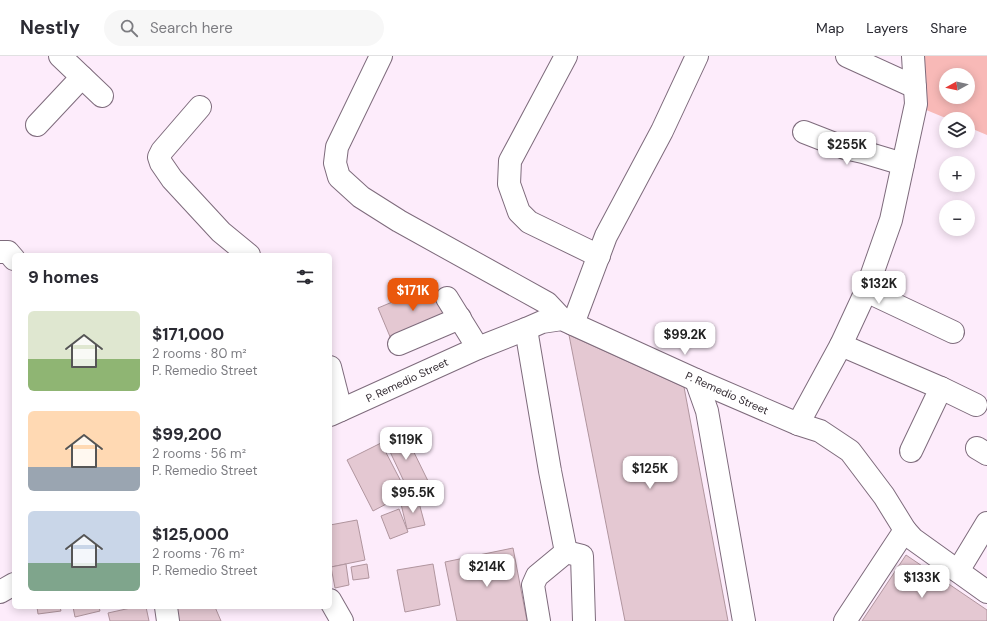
<!DOCTYPE html>
<meta charset="utf-8">
<style>
body{margin:0;font-family:"DM Sans",sans-serif;background:#f7f7f7;color:#2b2b33;height:100vh;display:flex;flex-direction:column;font-size:15px;white-space:nowrap}
*{box-sizing:border-box;margin:0}
p{font-size:13px;color:#7c7c81}
.icon{flex:none;width:22px;height:22px;fill:none;stroke:currentColor;stroke-width:2;stroke-linecap:round;stroke-linejoin:round}
.map{position:relative;flex:1;overflow:hidden}
.details{position:absolute;left:12px;top:197px;width:320px;height:356px;display:flex;flex-direction:column;background:#fff;border-radius:6px;box-shadow:0 2px 10px #0003}
.details>*{flex:none}
.needle{width:26px;rotate:262deg}
.fabs{position:absolute;left:939px;top:12px;display:grid;gap:8px}
.fabs a{display:grid;place-items:center;width:36px;height:36px;border-radius:50%;background:#fff;box-shadow:0 2px 10px #0003;font-size:20px}
.price{position:absolute;translate:-50% -34px;padding:0 9px;border-radius:8px;background:#fff;color:#222;font-size:13px;line-height:26px;filter:drop-shadow(0 1px 2px #0008)}
.price::after{content:'';position:absolute;left:50%;top:24px;width:12px;height:9px;margin-left:-6px;background:inherit;clip-path:polygon(0 0,100% 0,50% 100%)}
.price.active{background:#ea580c;color:#fff}
ul{padding:0;list-style:none}
li{display:flex;align-items:center;gap:12px;height:100px;padding:0 16px}
li span{display:grid;place-items:center;flex:none;width:112px;height:80px;border-radius:6px;color:#555}
li>.icon{margin-inline-start:auto}
span .icon{width:48px;height:48px;fill:#fffc;stroke-width:1}
li b{font-size:17px}
h2{display:flex;justify-content:space-between;align-items:center;height:48px;padding:0 16px;font-size:17px}
header{display:flex;align-items:center;gap:24px;box-sizing:border-box;height:56px;padding:0 20px;background:#fff;border-bottom:1px solid #e1e1e2}
header strong{font-size:19px}
nav{display:flex;gap:22px;margin-inline-start:auto;font-size:14px}
.search{width:280px;height:36px;background:#f7f7f7;display:flex;align-items:center;gap:10px;box-sizing:border-box;padding:0 14px;border-radius:22px;color:#7c7c81;font-size:15px}
.map>svg:first-child{display:block}
</style>
<header>
<strong>Nestly</strong>
<div class="search"><svg class="icon" aria-label="search" viewBox="0 0 24 24"><circle cx="10" cy="10" r="6"/><path d="M15 15l6 6"/></svg>Search here</div>
<nav><a>Map</a><a>Layers</a><a>Share</a></nav>
</header>
<div class="map">
<svg width="987" height="565" viewBox="0 0 987 565">
<rect width="100%" height="100%" fill="#fdecfb"/>
<path fill="#f8b9b7" fill-rule="evenodd" d="M917,0H987V79L968,71V63H948L919,51ZM946,19H968V41H946Z"/>
<g fill="#e4c8d2" stroke="#b0959e">
<polygon points="435,228 448,260 391,283 378,252"/>
<polygon points="569,279 684,331 728,565 625,565"/>
<polygon points="404,376 428,425 408,434 385,385"/>
<polygon points="381,387 407,437 373,455 347,404"/>
<polygon points="418,443 425,469 407,473 401,448"/>
<polygon points="399,453 408,476 390,483 381,460"/>
<polygon points="357,464 365,504 331,511 330,505 330,469"/>
<polygon points="513,492 527,565 457,565 445,506"/>
<polygon points="906,499 987,554 987,565 862,565"/>
<polygon points="346,508 349,529 335,532 331,511"/>
<polygon points="367,508 369,522 353,524 351,511"/>
<polygon points="433,508 440,549 405,556 397,514"/>
<polygon points="37,551 60,551 61,555 38,558"/>
<polygon points="73,551 99,551 100,555 75,561"/>
<polygon points="135,551 146,551 149,565 110,565 108,557"/>
<polygon points="175,551 215,551 221,565 175,565"/>
</g>
<g fill="none" stroke-linecap="round" stroke-linejoin="round">
<g stroke="#7e6b7c" stroke-width="24">
<g id="minor">
<polyline points="60,0 82,21 102,40"/>
<polyline points="381,0 337,91 335,107 339,121 361,141 399,165 547,247 562,263"/>
<polyline points="566,0 510,105 509,128 519,156 529,166 599,200"/>
<polyline points="847,0 915,31"/>
<polyline points="200,51 162,95 159,101 161,107 172,123 221,176 249,199"/>
<polyline points="37,69 82,21"/>
<polyline points="804,76 845,92 863,96 903,108"/>
<polyline points="0,196 8,196 14,203"/>
<polyline points="866,235 953,276"/>
<polyline points="447,242 478,292"/>
<polyline points="573,268 606,180 662,75 697,0"/>
<polyline points="526,273 550,415 566,496"/>
<polyline points="399,288 460,262"/>
<polyline points="841,289 941,332 976,349"/>
<polyline points="330,311 341,354"/>
<polyline points="696,324 707,355 744,565"/>
<polyline points="330,359 478,292 526,273 542,266 562,263 696,324 798,368 820,375 850,395 884,440 905,474 913,483 987,536"/>
<polyline points="798,368 841,289 866,235 891,164 916,48 913,0"/>
<polyline points="977,392 987,398"/>
<polyline points="911,395 941,332"/>
<polyline points="566,496 582,500 584,565"/>
<polyline points="958,515 987,467"/>
<polyline points="0,536 14,528"/>
<polyline points="330,544 342,565"/>
<polyline points="166,551 168,565"/>
<polyline points="539,565 533,529 537,520 566,496"/>
<polyline points="845,565 905,474"/>
</g>
</g>
<use href="#minor" stroke="#fff" stroke-width="22"/>
</g>
<g text-anchor="middle" stroke-width="3" stroke-linejoin="round" paint-order="stroke">
<g font-size="11" fill="#332b32" stroke="#fff">
<text transform="translate(407 324) rotate(-25)" y="4">P. Remedio Street</text>
<text transform="translate(727 337) rotate(24)" y="4">P. Remedio Street</text>
</g>
</g>
</svg>
<div class="fabs">
<a><svg class="needle" viewBox="-14 -14 28 28"><path d="M0-13l5 13h-10z" fill="#e53935"/><path d="M0 13l5-13h-10z" fill="#7c7c81"/></svg></a>
<a><svg class="icon" aria-label="layers" viewBox="0 0 24 24"><path d="M12 4l9 5-9 5-9-5zM3 14l9 5 9-5"/></svg></a>
<a>+</a>
<a>−</a>
</div>
<b class="price" style="left:847px;top:110px">$255K</b>
<b class="price" style="left:879px;top:249px">$132K</b>
<b class="price active" style="left:413px;top:256px">$171K</b>
<b class="price" style="left:685px;top:300px">$99.2K</b>
<b class="price" style="left:406px;top:405px">$119K</b>
<b class="price" style="left:650px;top:434px">$125K</b>
<b class="price" style="left:413px;top:458px">$95.5K</b>
<b class="price" style="left:487px;top:532px">$214K</b>
<b class="price" style="left:922px;top:543px">$133K</b>
<section class="details">
<h2>9 homes<svg class="icon" aria-label="filters" viewBox="0 0 24 24"><path d="M4 7h16M4 17h16"/><circle cx="9" cy="7" r="2"/><circle cx="15" cy="17" r="2"/></svg></h2>
<ul>
<li><span style="background:linear-gradient(#dfe7d0 60%,#8fb573 0)"><svg class="icon" aria-label="home" viewBox="0 0 24 24"><path d="M3 11l9-7 9 7M6 9v11h12V9"/></svg></span><div><b>$171,000</b><p>2 rooms · 80 m²</p><p>P. Remedio Street</p></div></li>
<li><span style="background:linear-gradient(#ffd9b3 70%,#9aa5b1 0)"><svg class="icon" aria-label="home" viewBox="0 0 24 24"><path d="M3 11l9-7 9 7M6 9v11h12V9"/></svg></span><div><b>$99,200</b><p>2 rooms · 56 m²</p><p>P. Remedio Street</p></div></li>
<li><span style="background:linear-gradient(#c9d6e8 65%,#7fa58c 0)"><svg class="icon" aria-label="home" viewBox="0 0 24 24"><path d="M3 11l9-7 9 7M6 9v11h12V9"/></svg></span><div><b>$125,000</b><p>2 rooms · 76 m²</p><p>P. Remedio Street</p></div></li>
</ul>
</section>
</div>
